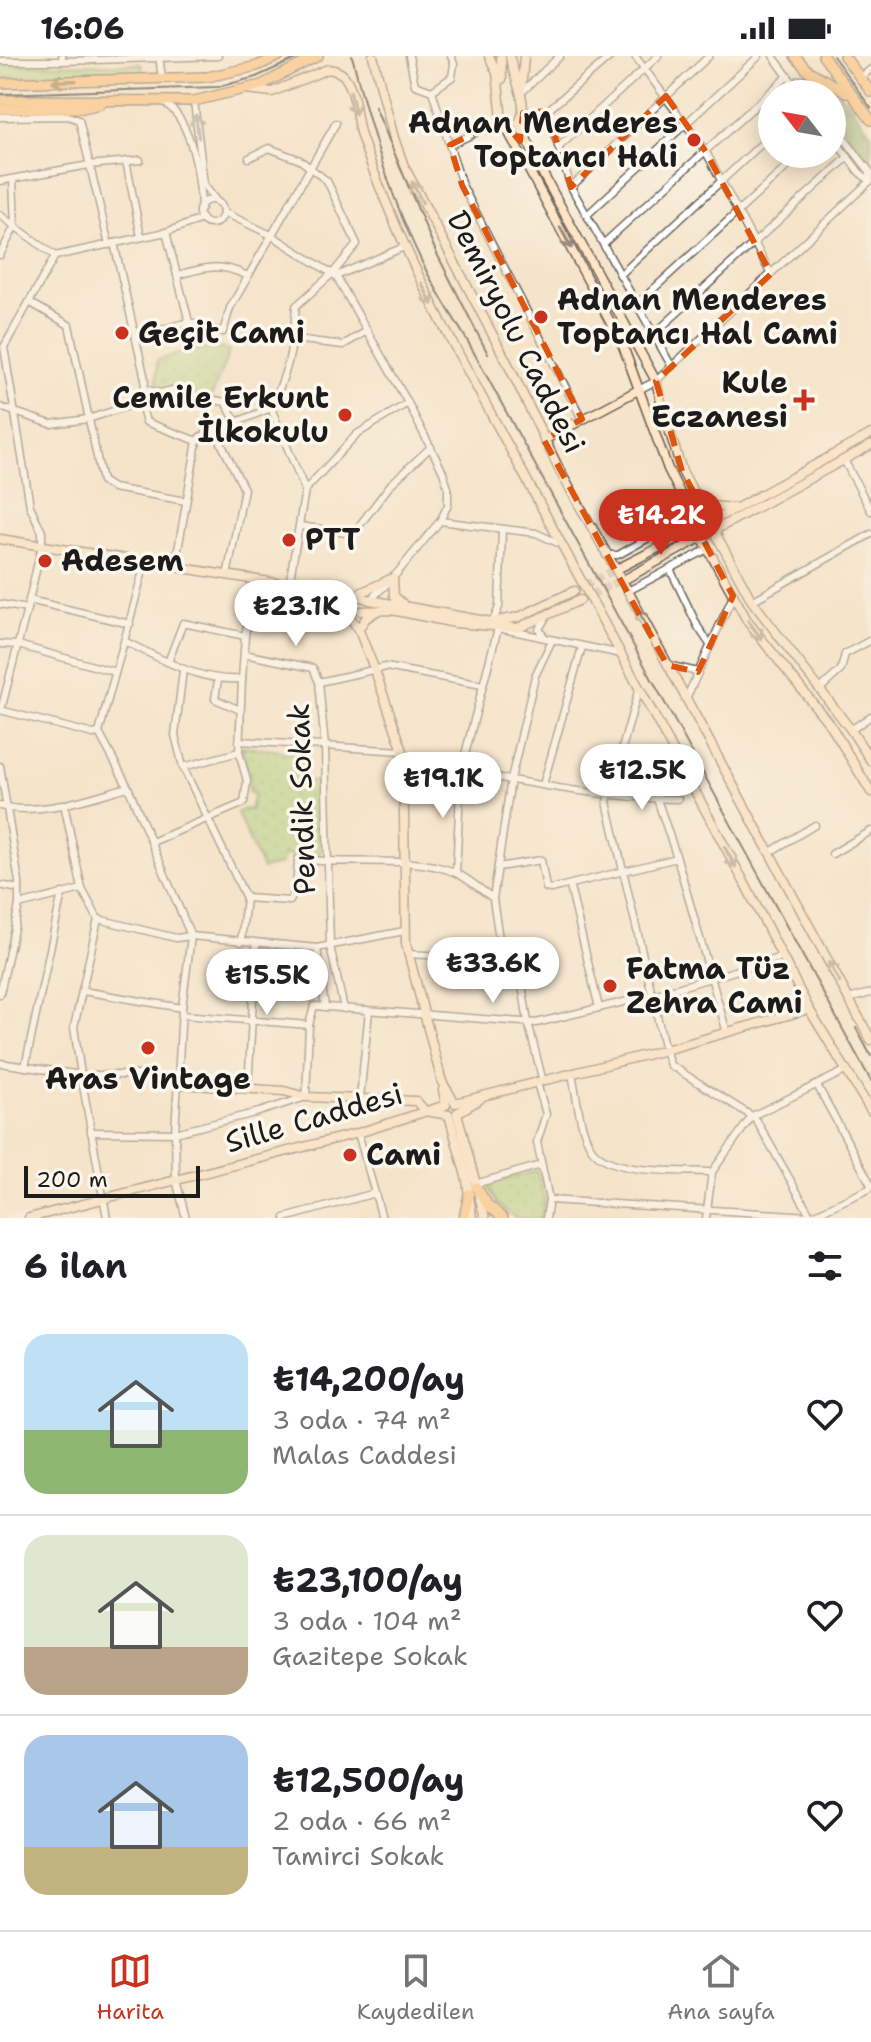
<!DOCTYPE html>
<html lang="tr">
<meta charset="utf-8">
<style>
body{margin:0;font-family:"Shantell Sans",sans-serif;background:#f6f6f6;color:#202124;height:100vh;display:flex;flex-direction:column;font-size:30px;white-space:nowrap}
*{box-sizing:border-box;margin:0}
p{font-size:26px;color:#757577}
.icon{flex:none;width:44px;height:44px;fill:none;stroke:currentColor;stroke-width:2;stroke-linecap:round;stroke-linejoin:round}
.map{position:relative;height:1162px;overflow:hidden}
.side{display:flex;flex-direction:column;background:#fff;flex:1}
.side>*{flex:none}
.needle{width:52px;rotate:301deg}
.tools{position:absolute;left:758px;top:24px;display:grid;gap:16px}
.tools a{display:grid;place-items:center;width:88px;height:88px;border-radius:50%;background:#fff;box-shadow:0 4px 20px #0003;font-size:40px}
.scale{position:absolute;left:24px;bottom:20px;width:176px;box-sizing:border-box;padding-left:8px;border:4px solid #1c1c1c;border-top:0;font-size:22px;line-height:28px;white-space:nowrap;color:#1c1c1c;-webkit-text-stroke:6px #fbf7ec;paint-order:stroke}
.price{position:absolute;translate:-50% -68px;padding:0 18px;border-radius:28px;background:#fff;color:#222;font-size:26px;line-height:52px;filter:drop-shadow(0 2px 4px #0008)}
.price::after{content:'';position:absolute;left:50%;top:48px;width:24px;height:18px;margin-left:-12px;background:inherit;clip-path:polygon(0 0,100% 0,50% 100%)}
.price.active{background:#c8321e;color:#fff}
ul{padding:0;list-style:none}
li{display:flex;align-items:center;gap:24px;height:200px;padding:0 24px}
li+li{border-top:2px solid #e0e0e0}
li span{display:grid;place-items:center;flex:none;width:224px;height:160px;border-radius:24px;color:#555}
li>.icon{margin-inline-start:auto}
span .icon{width:96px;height:96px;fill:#fffc;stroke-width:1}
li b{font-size:34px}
h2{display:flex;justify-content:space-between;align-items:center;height:96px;padding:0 24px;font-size:34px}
.status{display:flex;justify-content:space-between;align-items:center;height:56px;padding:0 40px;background:#fff;direction:ltr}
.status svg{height:22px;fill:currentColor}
.tabs{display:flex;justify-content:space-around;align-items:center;height:112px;border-top:2px solid #e0e0e0;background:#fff;font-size:22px;color:#757577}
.tabs a{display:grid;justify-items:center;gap:4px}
.tabs .active{color:#c8321e}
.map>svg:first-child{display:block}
</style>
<div class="status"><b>16:06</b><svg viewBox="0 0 49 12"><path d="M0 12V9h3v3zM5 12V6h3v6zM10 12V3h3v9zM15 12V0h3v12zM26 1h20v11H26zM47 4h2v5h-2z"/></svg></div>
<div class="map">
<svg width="871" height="1162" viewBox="0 0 871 1162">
<defs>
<pattern id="forest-firs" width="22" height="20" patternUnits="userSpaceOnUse" patternTransform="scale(2)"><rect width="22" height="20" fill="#85b46d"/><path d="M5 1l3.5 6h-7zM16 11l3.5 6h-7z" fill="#6c9259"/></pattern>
<pattern id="park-dots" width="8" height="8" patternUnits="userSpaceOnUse" patternTransform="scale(2)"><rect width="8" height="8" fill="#a7d27e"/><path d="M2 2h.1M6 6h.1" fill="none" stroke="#8fb46c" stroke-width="1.8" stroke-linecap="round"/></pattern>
</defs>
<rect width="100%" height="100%" fill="#fbf7ec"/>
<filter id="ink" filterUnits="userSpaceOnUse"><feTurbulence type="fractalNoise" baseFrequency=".0125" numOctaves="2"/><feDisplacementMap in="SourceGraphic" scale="16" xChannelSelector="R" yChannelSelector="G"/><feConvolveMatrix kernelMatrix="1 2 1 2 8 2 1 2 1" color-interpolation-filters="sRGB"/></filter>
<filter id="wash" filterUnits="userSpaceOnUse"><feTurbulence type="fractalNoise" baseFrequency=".006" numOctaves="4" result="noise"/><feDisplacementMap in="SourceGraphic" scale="32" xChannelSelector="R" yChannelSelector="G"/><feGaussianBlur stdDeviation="1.8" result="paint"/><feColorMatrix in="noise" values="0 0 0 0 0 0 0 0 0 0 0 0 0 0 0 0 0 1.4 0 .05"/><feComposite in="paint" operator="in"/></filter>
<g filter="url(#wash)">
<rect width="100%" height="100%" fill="#f5e4cb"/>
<polygon fill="#a7d27e" stroke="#62774d" stroke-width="2" points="141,8 142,17 109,16 0,22 0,9"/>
<polygon fill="url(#forest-firs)" stroke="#506844" stroke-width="2" points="824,30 846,43 871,77 871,110 832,57 832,38 820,38 820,33"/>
<g fill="url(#park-dots)" stroke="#62774d" stroke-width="2">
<polygon points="221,292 229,296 212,339 200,344 182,335 157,333 157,304 188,295"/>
<polygon points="241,690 304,698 302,715 307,725 316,725 321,803 283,799 281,808 262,813 237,757 244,753 250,754 254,738 248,736 250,722"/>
<polygon points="537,1115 545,1145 541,1162 515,1162 497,1147 487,1128"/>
</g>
</g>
<g filter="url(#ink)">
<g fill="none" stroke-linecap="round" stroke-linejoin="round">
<g stroke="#cabca8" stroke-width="8" stroke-dasharray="8 4" stroke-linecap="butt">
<polyline points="574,535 620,511"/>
<polyline points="580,544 626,522"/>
</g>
<g stroke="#686259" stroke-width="9">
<g id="street">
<polyline points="159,0 162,22"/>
<polyline points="409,0 415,29 432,35"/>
<polyline points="635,0 706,96 771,218"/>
<polyline points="773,0 801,38"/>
<polyline points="0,5 63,5 62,0"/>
<polyline points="63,5 218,0"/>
<polyline points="860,22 871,13"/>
<polyline points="795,30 799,24 805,24 811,29 814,38"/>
<polyline points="432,35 462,129 582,363"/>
<polyline points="432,35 452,21 454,8 451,0"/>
<polyline points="522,36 560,0"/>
<polyline points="194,45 204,129 217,146"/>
<path d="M165,47C192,65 200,120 201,152"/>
<polyline points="547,55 571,131 672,311"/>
<polyline points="523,57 547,55 611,0"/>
<polyline points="0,61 68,60 79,64 109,189"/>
<polyline points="832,67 871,117"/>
<polyline points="832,80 859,116 870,125"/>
<polyline points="450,89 502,64"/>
<polyline points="559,91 658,0"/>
<polyline points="126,105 141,181"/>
<polyline points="0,125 89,109 140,104"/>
<polyline points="571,131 709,0"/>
<circle cx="211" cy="156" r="12"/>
<polyline points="223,156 271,179 336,220 408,347 443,416 448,432 448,449 440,465 393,522 370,544"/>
<polyline points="0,159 55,200"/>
<polyline points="587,159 759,0"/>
<polyline points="166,176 189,266"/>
<path d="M114,187L145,323L143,355L146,366L197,385L200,381L271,352C289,312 293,293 296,250L333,217L357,188L327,125L300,104L269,92L249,102"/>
<polyline points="603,188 788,20"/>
<polyline points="0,199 15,170 13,123"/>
<path d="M177,219C207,211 219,206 248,220"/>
<polyline points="620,219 772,78"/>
<polyline points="336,220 404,191"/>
<polyline points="29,246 69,269 102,425 113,432 186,445"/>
<polyline points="636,249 801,98"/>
<polyline points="653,279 848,101"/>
<polyline points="136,280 189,266 223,276 230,252 336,67"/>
<polyline points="294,283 343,289 367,275"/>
<polyline points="145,333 160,337 172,334 191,344 204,342 225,346 237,367"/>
<polyline points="640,333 656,325 870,125 870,116"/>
<polyline points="0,351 51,368 88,363 144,345"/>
<polyline points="271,352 305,434 289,529"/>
<polyline points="215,375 244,433 227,520"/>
<polyline points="844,404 871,455"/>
<polyline points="305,434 357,378 408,347"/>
<polyline points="440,465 536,477 558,487"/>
<polyline points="300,470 346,477 356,474 391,428 431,391"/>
<polyline points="606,499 618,499 690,459"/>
<path d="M145,506C131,564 114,619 99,677L128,731L191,880L182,952L175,1077L176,1124L186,1162"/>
<polyline points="175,511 197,385"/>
<polyline points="670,513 698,571 711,590"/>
<polyline points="628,535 708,493"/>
<polyline points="29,544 130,568"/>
<polyline points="752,545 871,478"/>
<polyline points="0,548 27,553 42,489 42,476 30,450 4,291 55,200 166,176 202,163"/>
<polyline points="545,563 539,573 545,582"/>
<polyline points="493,565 499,551 502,474"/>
<path d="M126,586C164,604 199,626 242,623"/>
<polyline points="0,588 18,589 115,616"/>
<polyline points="244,598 313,612 319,626 325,691 330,890 344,953"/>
<polyline points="168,606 183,567 245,580"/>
<polyline points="667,609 698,616"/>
<polyline points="183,614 175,679 183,711 246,842 241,886"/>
<polyline points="218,624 215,643 240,654"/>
<polyline points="319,626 386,611 482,629"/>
<polyline points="639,632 607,746 665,994 670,1009 755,1062 812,1162"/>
<polyline points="820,633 841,614 845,598 871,584"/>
<polyline points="686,643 733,540"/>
<polyline points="0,654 93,678 99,677"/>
<polyline points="1,654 27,553"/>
<polyline points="851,674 871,660"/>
<path d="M239,685L403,695L412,706C500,721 589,742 678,743"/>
<polyline points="0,710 19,826 19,849"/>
<polyline points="183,711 239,696"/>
<polyline points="543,729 582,591"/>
<polyline points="657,743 677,802 727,977"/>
<path d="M0,750C41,760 88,742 128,731"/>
<polyline points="152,786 244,747 247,725 239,696 242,623 245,580 255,524"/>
<polyline points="770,796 815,769"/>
<polyline points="832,798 871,775"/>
<polyline points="498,811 541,804 546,832 551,833 677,802"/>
<polyline points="456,817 461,714 498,572 621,598"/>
<polyline points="0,829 19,833"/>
<polyline points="570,831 599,952"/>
<path d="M246,842L290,845L296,833L298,803C345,810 415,798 456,817C469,823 481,834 493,842"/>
<polyline points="98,863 176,882 191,880 317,892 404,875"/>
<polyline points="317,892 325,951"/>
<polyline points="408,898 502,903"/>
<polyline points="83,935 182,952"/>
<polyline points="0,938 19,849 82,833"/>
<polyline points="848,943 871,937"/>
<polyline points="182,959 309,969"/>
<polyline points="0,1007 81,1019 74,971 98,863 82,833 64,748"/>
<polyline points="25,1011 62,837"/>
<path d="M572,1018C577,1041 579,1069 590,1090C606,1120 681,1114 712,1116"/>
<polyline points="543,1026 528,966 518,904 502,903 493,843 511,723 535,620 552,584"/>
<polyline points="537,1027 546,1058 537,1086 549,1144 546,1162"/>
<polyline points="817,1029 871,1129"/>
<polyline points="248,1033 256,888"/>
<polyline points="360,1042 369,955"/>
<polyline points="91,1076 175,1077 259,1056 306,1041 309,969 314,950 536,967 653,939 782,901"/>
<polyline points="358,1077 382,1162"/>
<polyline points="475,1128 541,1109"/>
<polyline points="549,1144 811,1160 871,1132"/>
<polyline points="107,1162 81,1019 139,1019 178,1023"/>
<polyline points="285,1162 375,1137"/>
<polyline points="706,1162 712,1116 752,1060 845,1015"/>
</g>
</g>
<g stroke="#686259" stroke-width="11">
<g id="secondary">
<polyline points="373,0 394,82 404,110 508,308 561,417 628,535 871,984"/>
<polyline points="489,0 497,17 502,64 623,290 668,413 708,493 748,566 831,670 871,736"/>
<polyline points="501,0 502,23"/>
<path d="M510,0C512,21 531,48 519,67"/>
<path d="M246,33L272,36L328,13C334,14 340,15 344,20C357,36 355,62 361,80C383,145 412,208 443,269L743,824L809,953L871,1055"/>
<polyline points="521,37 524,0"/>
<polyline points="519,67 543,118 656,325 664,358 682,415 752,545 851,674 871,705"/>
<polyline points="544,384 640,333"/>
<polyline points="700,443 710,450 736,452"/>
<polyline points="0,483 289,529 309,534 348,557 360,577 374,612 403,695 406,888 442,1026 455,1047 665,994 809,953"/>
<polyline points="621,511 737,452 871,378"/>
<polyline points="393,522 394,540 403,548"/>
<polyline points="627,522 871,389"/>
<polyline points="314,534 356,539 393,522"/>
<polyline points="356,539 370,544 491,566 519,561 574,535"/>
<polyline points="361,555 392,554 455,567 518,572 580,544"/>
<polyline points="360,571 366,562 377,555"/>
<polyline points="178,1028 284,1035 306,1041 416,1045 425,1055 449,1059 467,1124 472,1162"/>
<polyline points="480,1043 457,1057 485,1162"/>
<polyline points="29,1162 358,1077 446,1049 443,1034"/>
</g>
</g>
<g stroke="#686259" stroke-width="12">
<g id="primary">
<polyline points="795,0 807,14 847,37"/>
<polyline points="823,0 871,64"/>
<polyline points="844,0 871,36"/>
<polyline points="0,27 207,21 257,10 279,0"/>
<polyline points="0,44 194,45 261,29 318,0"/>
<polyline points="0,53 83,52 100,48"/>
<polyline points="476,1131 488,1149 503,1162"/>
<polyline points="464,1162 469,1138"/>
</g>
</g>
<use href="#street" stroke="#fff" stroke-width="6"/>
<use href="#secondary" stroke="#ffe4c6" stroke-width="8"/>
<use href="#primary" stroke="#febc70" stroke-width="9"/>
<g stroke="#1c1c1c" stroke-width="2">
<polyline points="833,0 871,52"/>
<polyline points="0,38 218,31 256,21 302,0"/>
</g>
<g stroke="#1c1c1c" stroke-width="2">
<path d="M352,0C371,75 393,151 429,220C441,242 454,263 467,284L871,1025"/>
<polyline points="375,51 436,196 488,298"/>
<polyline points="856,972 871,1000"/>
</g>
</g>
<defs><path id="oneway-shaft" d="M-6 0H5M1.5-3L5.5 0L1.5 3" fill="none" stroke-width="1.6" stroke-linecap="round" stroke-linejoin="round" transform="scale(2)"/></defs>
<use stroke="#8d6c46" href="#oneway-shaft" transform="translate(64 25) rotate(178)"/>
<g stroke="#998a7a">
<use href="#oneway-shaft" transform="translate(353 47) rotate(77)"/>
<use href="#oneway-shaft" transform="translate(417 136) rotate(-117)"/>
<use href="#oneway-shaft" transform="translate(566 182) rotate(62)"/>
<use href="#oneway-shaft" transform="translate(427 238) rotate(64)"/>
<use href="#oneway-shaft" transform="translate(643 564) rotate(-118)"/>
<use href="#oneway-shaft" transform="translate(755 574) rotate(53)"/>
<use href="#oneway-shaft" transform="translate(730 801) rotate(61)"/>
<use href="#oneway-shaft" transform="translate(834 916) rotate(-118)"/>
</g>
<use stroke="#999" href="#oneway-shaft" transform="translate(197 70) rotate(-97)"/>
</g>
<path d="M0 0H871V1162H0ZM666,40L706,96L771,218L656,325L682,415L710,466L697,472L733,540L698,616L667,609L544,384L582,363L462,129L450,89L502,64L520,85L523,57L547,55L571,131Z" fill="#f5e4cb" fill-opacity=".55" fill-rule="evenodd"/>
<path fill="none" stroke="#de560d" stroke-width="6" stroke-dasharray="16 10" stroke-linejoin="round" d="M666,40L706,96L771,218L656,325L682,415L710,466L697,472L733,540L698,616L667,609L544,384L582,363L462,129L450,89L502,64L520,85L523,57L547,55L571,131Z"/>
<g fill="#c8321e" stroke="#fbf7ec" stroke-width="3">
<circle cx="694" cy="84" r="8"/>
<circle cx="541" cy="261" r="8"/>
<circle cx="122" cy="277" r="8"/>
<path d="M800 332h8v8h8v8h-8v8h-8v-8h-8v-8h8z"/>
<circle cx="345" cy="359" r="8"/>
<circle cx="289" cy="484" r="8"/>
<circle cx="45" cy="505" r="8"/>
<circle cx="610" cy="930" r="8"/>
<circle cx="148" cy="992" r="8"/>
<circle cx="350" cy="1099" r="8"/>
</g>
<g text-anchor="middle" stroke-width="7" stroke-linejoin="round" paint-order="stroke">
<g font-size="30" font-weight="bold" fill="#1c1c1c" stroke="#fbf7ec" text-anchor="start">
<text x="678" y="77" text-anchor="end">Adnan Menderes<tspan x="678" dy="34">Toptancı Hali</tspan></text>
<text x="557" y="254">Adnan Menderes<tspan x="557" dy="34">Toptancı Hal Cami</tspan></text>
<text x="138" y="287">Geçit Cami</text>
<text x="788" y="337" text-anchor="end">Kule<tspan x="788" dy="34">Eczanesi</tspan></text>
<text x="329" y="352" text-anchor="end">Cemile Erkunt<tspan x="329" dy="34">İlkokulu</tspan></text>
<text x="305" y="494">PTT</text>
<text x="61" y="515">Adesem</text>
<text x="626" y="923">Fatma Tüz<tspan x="626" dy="34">Zehra Cami</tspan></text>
<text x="148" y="1033" text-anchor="middle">Aras Vintage</text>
<text x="366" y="1109">Cami</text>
</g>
<g font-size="30" fill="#1c1c1c" stroke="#fbf7ec">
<text transform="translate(516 276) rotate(63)" y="10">Demiryolu Caddesi</text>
<text transform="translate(302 743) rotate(-92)" y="10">Pendik Sokak</text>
<text transform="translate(314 1062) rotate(-16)" y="10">Sille Caddesi</text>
</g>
</g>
</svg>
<div class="tools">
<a><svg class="needle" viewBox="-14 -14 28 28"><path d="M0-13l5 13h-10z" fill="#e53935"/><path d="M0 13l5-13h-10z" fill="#757577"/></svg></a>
</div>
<div class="scale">200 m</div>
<b class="price active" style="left:661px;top:501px">₺14.2K</b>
<b class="price" style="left:296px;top:592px">₺23.1K</b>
<b class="price" style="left:642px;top:756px">₺12.5K</b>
<b class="price" style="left:443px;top:764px">₺19.1K</b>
<b class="price" style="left:493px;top:949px">₺33.6K</b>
<b class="price" style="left:267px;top:961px">₺15.5K</b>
</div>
<section class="side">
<h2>6 ilan<svg class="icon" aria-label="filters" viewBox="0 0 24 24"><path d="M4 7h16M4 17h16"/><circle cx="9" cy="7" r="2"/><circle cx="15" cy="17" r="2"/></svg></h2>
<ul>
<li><span style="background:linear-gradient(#bfe0f5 60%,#8fb573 0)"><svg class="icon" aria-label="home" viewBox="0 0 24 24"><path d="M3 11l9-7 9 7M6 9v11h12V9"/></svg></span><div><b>₺14,200/ay</b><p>3 oda · 74 m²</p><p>Malas Caddesi</p></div><svg class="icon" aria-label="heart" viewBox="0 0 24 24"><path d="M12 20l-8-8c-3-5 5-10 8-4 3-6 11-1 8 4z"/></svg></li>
<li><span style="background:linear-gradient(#dfe7d0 70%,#b9a48a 0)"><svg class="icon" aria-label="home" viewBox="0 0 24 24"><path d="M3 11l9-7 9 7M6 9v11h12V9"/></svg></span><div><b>₺23,100/ay</b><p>3 oda · 104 m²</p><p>Gazitepe Sokak</p></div><svg class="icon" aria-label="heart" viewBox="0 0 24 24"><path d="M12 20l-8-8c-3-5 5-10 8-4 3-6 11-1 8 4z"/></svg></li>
<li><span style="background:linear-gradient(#a9c7e8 70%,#c2b280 0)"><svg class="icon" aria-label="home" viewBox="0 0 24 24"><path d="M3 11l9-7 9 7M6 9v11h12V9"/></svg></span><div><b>₺12,500/ay</b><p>2 oda · 66 m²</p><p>Tamirci Sokak</p></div><svg class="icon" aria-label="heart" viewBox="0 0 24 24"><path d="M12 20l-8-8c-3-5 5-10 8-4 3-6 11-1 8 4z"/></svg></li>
</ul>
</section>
<nav class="tabs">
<a class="active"><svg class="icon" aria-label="map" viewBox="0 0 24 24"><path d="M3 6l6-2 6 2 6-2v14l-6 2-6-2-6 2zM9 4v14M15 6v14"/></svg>Harita</a>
<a><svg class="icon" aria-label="saved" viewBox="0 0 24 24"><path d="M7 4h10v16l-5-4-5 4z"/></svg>Kaydedilen</a>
<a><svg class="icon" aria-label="home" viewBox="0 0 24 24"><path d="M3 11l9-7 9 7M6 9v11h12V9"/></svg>Ana sayfa</a>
</nav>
